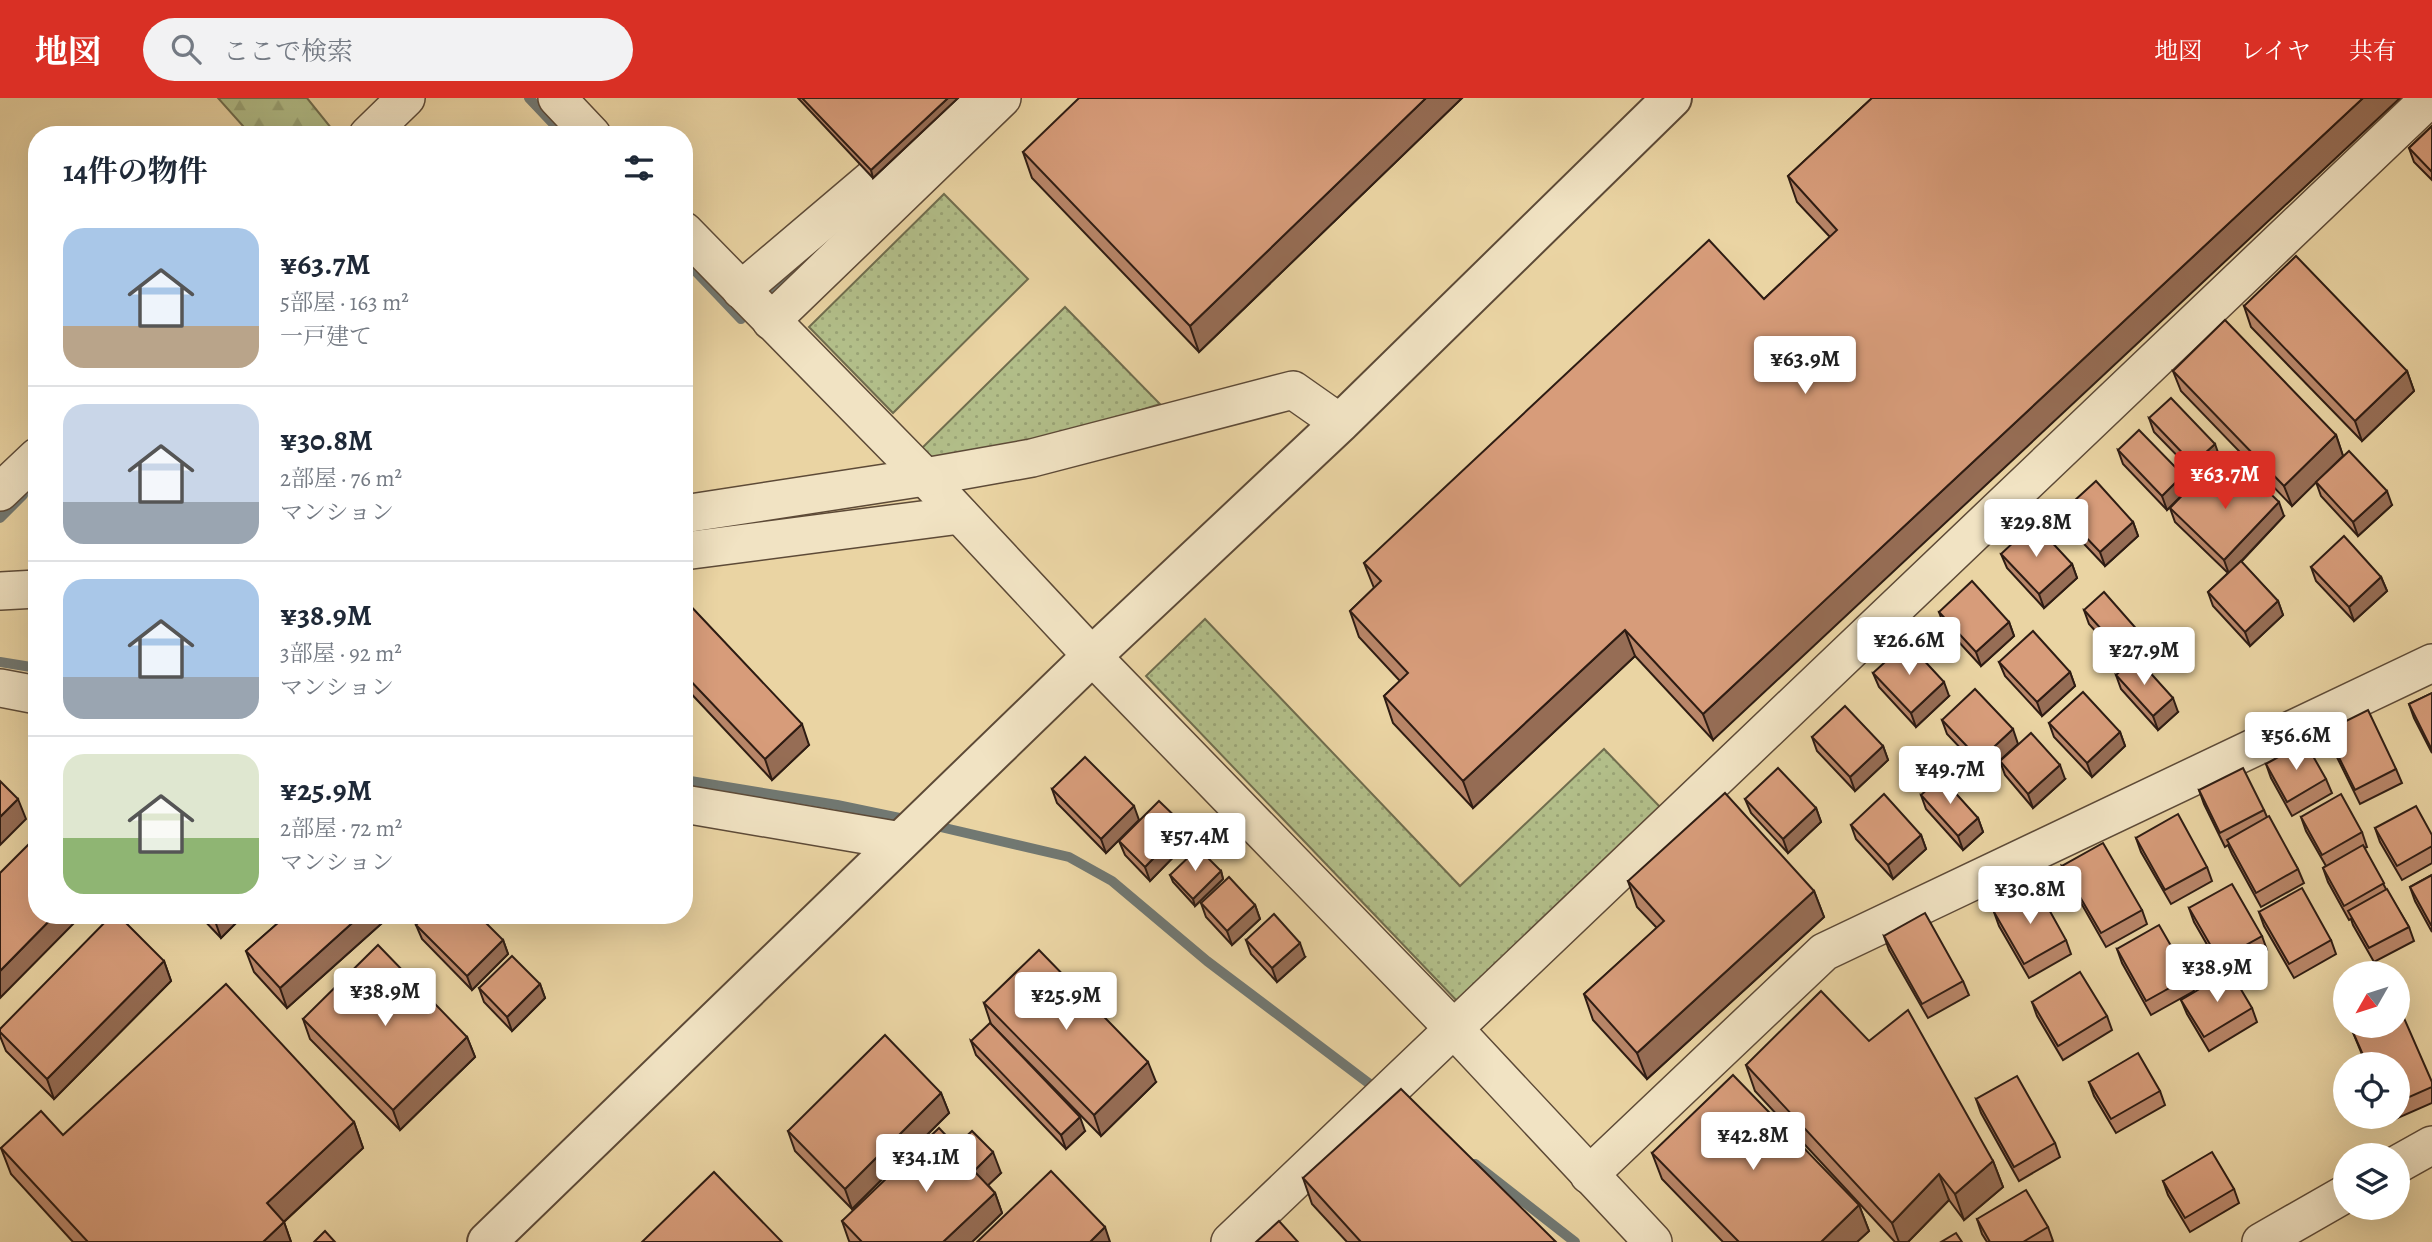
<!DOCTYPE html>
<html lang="ja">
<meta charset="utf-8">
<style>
body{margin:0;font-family:Alegreya,"Noto Serif JP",serif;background:#f2f2f3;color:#1f2937;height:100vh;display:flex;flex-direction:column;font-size:26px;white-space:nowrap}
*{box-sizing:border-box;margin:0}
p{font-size:23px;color:#747a83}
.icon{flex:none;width:38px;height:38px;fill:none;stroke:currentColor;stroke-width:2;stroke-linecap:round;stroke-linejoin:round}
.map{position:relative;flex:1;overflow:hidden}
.details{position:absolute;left:28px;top:28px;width:665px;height:798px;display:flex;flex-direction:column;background:#fff;border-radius:28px;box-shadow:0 7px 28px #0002}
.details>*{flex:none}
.needle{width:46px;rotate:231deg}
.buttons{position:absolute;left:2333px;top:863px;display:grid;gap:14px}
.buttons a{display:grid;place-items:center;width:77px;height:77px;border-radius:50%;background:#fff;box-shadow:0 7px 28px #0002;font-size:35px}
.price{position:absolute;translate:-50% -60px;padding:0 16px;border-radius:7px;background:#fff;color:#222;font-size:23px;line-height:46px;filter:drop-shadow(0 2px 4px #0008)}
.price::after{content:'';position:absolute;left:50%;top:42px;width:21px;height:16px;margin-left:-10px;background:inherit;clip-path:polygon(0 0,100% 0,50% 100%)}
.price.selected{background:#d93025;color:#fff}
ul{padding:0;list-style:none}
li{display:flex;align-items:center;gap:21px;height:175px;padding:0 35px}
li+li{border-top:2px solid #e0e1e3}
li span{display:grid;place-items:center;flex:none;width:196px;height:140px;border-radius:21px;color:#555}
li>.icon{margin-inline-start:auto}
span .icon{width:84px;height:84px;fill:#fffc;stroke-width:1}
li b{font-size:30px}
h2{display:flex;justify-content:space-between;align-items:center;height:84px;padding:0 35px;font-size:30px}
header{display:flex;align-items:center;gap:42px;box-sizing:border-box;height:98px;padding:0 35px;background:#d93025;color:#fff}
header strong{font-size:33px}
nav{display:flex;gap:38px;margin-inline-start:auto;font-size:24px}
.search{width:490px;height:63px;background:#f2f2f3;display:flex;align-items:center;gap:18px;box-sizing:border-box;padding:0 24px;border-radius:38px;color:#747a83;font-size:26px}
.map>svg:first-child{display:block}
</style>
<header>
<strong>地図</strong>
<div class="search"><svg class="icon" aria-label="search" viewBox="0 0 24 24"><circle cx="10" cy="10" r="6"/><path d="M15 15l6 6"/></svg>ここで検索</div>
<nav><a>地図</a><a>レイヤ</a><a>共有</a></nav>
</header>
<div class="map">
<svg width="2432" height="1144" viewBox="0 0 2432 1144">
<defs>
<pattern id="green-dots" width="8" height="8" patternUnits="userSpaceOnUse" patternTransform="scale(1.75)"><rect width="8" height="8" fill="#b2be89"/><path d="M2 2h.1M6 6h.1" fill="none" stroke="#99a375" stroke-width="1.8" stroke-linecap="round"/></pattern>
<pattern id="forest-firs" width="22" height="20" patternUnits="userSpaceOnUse" patternTransform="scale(1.75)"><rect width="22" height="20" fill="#b2be89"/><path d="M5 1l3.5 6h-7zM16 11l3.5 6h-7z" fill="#99a375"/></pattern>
</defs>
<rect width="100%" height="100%" fill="#ead4a3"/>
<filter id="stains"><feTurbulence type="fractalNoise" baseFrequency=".00286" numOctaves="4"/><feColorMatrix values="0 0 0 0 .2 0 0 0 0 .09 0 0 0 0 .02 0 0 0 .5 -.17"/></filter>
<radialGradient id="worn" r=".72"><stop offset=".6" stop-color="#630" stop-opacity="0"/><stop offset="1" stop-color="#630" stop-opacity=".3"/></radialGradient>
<g fill="url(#green-dots)" stroke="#706d4e" stroke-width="2">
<polygon points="944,96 1028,181 893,315 809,229"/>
<polygon points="1065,209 1160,306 943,375 920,352"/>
<polygon points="1205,521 1460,788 1604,651 1661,710 1458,904 1146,578"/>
</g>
<polygon fill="url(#forest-firs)" stroke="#706d4e" stroke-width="2" points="218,0 307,0 336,36 251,37"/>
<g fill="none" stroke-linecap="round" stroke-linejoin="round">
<g stroke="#717872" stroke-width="10">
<polyline points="529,0 564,37"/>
<polyline points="684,161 741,221 796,168"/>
<polyline points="0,420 23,397"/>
<polyline points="0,564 37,570"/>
<polyline points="684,682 837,707 909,722"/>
<polyline points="932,727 1069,759 1112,783 1207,863 1379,993"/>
<polyline points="1475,1066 1575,1144"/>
</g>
<g stroke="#5d4a37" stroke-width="40">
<g id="minor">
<polyline points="557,0 592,37"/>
<polyline points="368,37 406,0"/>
<polyline points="684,133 925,379 1092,558 1454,931 1653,1144"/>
<polyline points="741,192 873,80 958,0"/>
<polyline points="771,223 1002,0"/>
<polyline points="0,394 37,359"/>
<polyline points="684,416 925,379 1032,360 1293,292 1340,325"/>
<polyline points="684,453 960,417"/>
<polyline points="0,493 37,491"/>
<polyline points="0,590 37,597"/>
<polyline points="684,706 901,743"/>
<polyline points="2398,1066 2432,1047"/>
<polyline points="1589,1077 1824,854 2432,565"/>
<polyline points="1230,1144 2430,0"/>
<polyline points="2261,1144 2345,1096"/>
</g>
</g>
<g stroke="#5d4a37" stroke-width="42">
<polyline id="tertiary" points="487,1144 1092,558 1340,325 1672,0"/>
</g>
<use href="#minor" stroke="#f1e3c3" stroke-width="37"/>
<use href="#tertiary" stroke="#f1e3c3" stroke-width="38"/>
</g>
<g fill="#b98669" stroke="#2e1c13" stroke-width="2">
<polygon points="798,0 958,0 873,80"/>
<polygon points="1462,0 1199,254 1032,80 1023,54"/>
<polygon points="1872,0 1713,642 1635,558 1473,710 1393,625 1384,598 1400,583 1359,539 1350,513 1374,490 1364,465 1764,201 1830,139 1797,104 1788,78"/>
<polygon points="2432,28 2432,82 2414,64 2409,50"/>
<polygon points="2244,208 2407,273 2414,293 2362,343 2251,229"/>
<polygon points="2173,273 2336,337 2343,358 2392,407 2358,438 2321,398 2316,384 2292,408 2181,293"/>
<polygon points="2149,320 2220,360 2202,377 2220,394 2284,418 2241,464 2278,503 2283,517 2250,548 2213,508 2208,494 2228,475 2175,424 2170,410 2182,397 2167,412 2123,366 2118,352 2188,391 2199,380 2154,334"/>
<polygon points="2062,414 2133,424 2138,438 2105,468 2067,428"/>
<polygon points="2001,456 2072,466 2077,480 2044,510 2007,470"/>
<polygon points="2311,469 2381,479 2387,493 2354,523 2316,483"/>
<polygon points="684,501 809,647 772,682 684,588"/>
<polygon points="2084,512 2140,535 2146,549 2126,567 2089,526"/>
<polygon points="1939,514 2009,524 2014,538 1981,568 1944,528"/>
<polygon points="1999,564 2070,574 2075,588 2042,618 2005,578"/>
<polygon points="1873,575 1949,598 1916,629 1879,589"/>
<polygon points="2116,577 2178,614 2158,632 2121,591"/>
<polygon points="2432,595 2432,655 2414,620 2409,606"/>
<polygon points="1942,622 2018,646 1985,676 1947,636"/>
<polygon points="2049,625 2120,634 2125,648 2092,679 2054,639"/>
<polygon points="2326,633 2396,671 2402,685 2360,706 2331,647"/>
<polygon points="1812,639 1883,648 1888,662 1855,693 1817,653"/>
<polygon points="2000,663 2065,681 2033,710 2005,677"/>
<polygon points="2266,666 2326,681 2332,695 2292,718 2271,680"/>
<polygon points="1052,691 1139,722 1106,755 1057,705"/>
<polygon points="2199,692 2264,712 2267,719 2298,771 2304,785 2261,809 2232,756 2228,747 2225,749 2204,706"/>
<polygon points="1921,697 1978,720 1983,734 1963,752 1926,711"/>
<polygon points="1745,701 1816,710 1821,724 1788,755 1751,715"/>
<polygon points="2301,719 2362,734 2367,749 2364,750 2386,791 2409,829 2414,843 2374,864 2353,827 2351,821 2349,822 2328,784 2323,770 2326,768 2306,733"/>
<polygon points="1851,727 1921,737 1926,751 1893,781 1856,741"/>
<polygon points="2375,730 2432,737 2432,765 2402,782 2380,744"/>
<polygon points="2136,740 2207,769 2212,783 2171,806 2141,754"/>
<polygon points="1190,742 1150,783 1125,757 1119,743"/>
<polygon points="2062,768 2142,812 2147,826 2106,849 2068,782"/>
<polygon points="1221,773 1223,781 1195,808 1173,784 1170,777"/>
<polygon points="2432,777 2432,834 2415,803 2410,789"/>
<polygon points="1628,783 1814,793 1824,819 1647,981 1593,922 1584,896 1657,830 1637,809"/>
<polygon points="1201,805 1255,807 1260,821 1232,847 1206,819"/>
<polygon points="2189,810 2262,838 2267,852 2224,876 2194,824"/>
<polygon points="1994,814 2066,842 2071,856 2029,880 1999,828"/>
<polygon points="2259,814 2331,842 2336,856 2294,880 2264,828"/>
<polygon points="199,817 244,817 221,840"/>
<polygon points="287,817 391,817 287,910 254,874 246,853"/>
<polygon points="416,827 503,842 508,856 472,892 422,841"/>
<polygon points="1884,838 1963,883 1969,897 1928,920 1889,852"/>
<polygon points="1246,842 1305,859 1277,884 1251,856"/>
<polygon points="2117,851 2189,879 2194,893 2151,917 2122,865"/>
<polygon points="164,863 171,883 54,1001 6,953 0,938 0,931"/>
<polygon points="540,886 545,900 512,933 484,904 479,890"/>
<polygon points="2181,902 2252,910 2257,924 2209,953 2187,916"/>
<polygon points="2032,904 2107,918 2112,932 2063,962 2037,918"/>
<polygon points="984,905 1156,984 1101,1038 991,926"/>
<polygon points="303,921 467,939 475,959 400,1032 310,941"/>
<polygon points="2352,932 2432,984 2432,1005 2391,1023 2389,1018 2398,1018 2398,966 2366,966"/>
<polygon points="971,943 1085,1033 1066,1051 976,957"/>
<polygon points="1869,943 1993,1063 2003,1089 1964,1122 1949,1102 1908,1144 1895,1144 1755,993 1746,967"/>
<polygon points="2089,984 2160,993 2165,1007 2116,1035 2094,998"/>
<polygon points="941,995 949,1015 852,1111 795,1053 788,1033"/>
<polygon points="1976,1001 2055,1045 2060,1059 2019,1083 1981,1015"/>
<polygon points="354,1024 363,1050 284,1124 291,1144 73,1144 11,1076 1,1050 63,1037"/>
<polygon points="956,1048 1001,1075 988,1087 995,1095 1002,1115 972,1144 850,1144 849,1143 842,1123"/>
<polygon points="1652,1055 1859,1107 1869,1133 1857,1144 1723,1144 1662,1081"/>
<polygon points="1303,1080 1556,1144 1347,1144 1312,1106"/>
<polygon points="2163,1083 2234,1091 2239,1105 2190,1134 2168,1097"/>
<polygon points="1977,1121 2048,1129 2053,1143 2051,1144 1987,1144 1982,1136"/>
</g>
<g fill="#966d55" stroke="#2e1c13" stroke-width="2">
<polygon points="948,0 958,0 873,80 871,72"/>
<polygon points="1426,0 1462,0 1199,254 1190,228"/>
<polygon points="2363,0 2400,0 1713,642 1703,616"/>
<polygon points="2407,273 2414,293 2362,343 2355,323"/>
<polygon points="2336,337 2343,358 2292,408 2284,388"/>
<polygon points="2215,346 2220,360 2199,380 2193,366"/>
<polygon points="2183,377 2188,391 2167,412 2162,398"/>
<polygon points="2387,393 2392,407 2358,438 2353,424"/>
<polygon points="2279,404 2284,418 2229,476 2224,462"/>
<polygon points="2133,424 2138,438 2105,468 2100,454"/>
<polygon points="2072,466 2077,480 2044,510 2039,496"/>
<polygon points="2381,479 2387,493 2354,523 2349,509"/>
<polygon points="2278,503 2283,517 2250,548 2245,534"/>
<polygon points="2009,524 2014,538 1981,568 1976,554"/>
<polygon points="1625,532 1635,558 1473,710 1463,683"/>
<polygon points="2140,535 2146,549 2126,567 2121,553"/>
<polygon points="2070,574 2075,588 2042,618 2037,604"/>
<polygon points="1944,584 1949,598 1916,629 1911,615"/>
<polygon points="2173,600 2178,614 2158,632 2153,618"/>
<polygon points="802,626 809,647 772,682 765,661"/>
<polygon points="2013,631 2018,646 1985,676 1980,662"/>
<polygon points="2120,634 2125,648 2092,679 2087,665"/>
<polygon points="1883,648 1888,662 1855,693 1850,679"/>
<polygon points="2060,667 2065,681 2033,710 2028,696"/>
<polygon points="18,701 26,721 0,747 0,719"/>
<polygon points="1134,708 1139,722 1106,755 1101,741"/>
<polygon points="1816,710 1821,724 1788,755 1783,741"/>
<polygon points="1978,720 1983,734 1963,752 1958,738"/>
<polygon points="1185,728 1190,742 1150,783 1145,769"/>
<polygon points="1921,737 1926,751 1893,781 1888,767"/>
<polygon points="1221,773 1223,781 1195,808 1193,801"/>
<polygon points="1814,793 1824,819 1647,981 1637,955"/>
<polygon points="1255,807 1260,821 1232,847 1227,833"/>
<polygon points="55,817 82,817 0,900 0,873"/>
<polygon points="216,817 244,817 221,840 214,820"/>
<polygon points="361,817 391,817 287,910 280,890"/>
<polygon points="503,842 508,856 472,892 467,878"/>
<polygon points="1300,845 1305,859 1277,884 1272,870"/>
<polygon points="164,863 171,883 54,1001 47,981"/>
<polygon points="540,886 545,900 512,933 507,919"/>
<polygon points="467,939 475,959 400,1032 393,1012"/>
<polygon points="1148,964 1156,984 1101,1038 1094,1017"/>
<polygon points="941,995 949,1015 852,1111 845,1091"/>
<polygon points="1080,1019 1085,1033 1066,1051 1061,1037"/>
<polygon points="354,1024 363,1050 276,1131 267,1105"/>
<polygon points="993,1054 1001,1075 982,1093 974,1073"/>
<polygon points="1993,1063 2003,1089 1964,1122 1955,1096"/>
<polygon points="1939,1076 1949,1102 1908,1144 1899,1144 1892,1125"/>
<polygon points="995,1095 1002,1115 972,1144 943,1144"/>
<polygon points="1859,1107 1869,1133 1857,1144 1821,1144"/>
<polygon points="284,1124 291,1144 263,1144"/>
<polygon points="1105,1129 1110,1144 1090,1144"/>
</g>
<g fill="#d79c7a" stroke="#2e1c13" stroke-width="2">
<polygon points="802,0 948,0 871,72"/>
<polygon points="1079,0 1426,0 1190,228 1023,54"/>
<polygon points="1872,0 2363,0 1703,616 1625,532 1463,683 1384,598 1408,575 1350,513 1381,483 1364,465 1709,142 1764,201 1837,132 1788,78"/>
<polygon points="2432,28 2432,74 2409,50"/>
<polygon points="2296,158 2407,273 2355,323 2244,208"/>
<polygon points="2225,222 2336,337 2284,388 2173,273"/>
<polygon points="2171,300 2215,346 2193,366 2149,320"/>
<polygon points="2139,332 2183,377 2162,398 2118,352"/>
<polygon points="2349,353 2387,393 2353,424 2316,384"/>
<polygon points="2243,369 2279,404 2224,462 2170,410 2202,377 2220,394"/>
<polygon points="2096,383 2133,424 2100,454 2062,414"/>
<polygon points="2034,425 2072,466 2039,496 2001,456"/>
<polygon points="2344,438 2381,479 2349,509 2311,469"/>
<polygon points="2241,463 2278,503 2245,534 2208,494"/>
<polygon points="1972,483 2009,524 1976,554 1939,514"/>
<polygon points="2104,494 2140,535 2121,553 2084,512"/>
<polygon points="684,501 802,626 765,661 684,576"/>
<polygon points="2033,533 2070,574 2037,604 1999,564"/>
<polygon points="1907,544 1944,584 1911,615 1873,575"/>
<polygon points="2136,559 2173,600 2153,618 2116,577"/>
<polygon points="1975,591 2013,631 1980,662 1942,622"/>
<polygon points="2083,594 2120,634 2087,665 2049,625"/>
<polygon points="2432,595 2432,652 2409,606"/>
<polygon points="1845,608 1883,648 1850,679 1812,639"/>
<polygon points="2368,612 2396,671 2355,692 2326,633"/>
<polygon points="2031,635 2060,667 2028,696 2000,663"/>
<polygon points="2305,644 2326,681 2287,704 2266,666"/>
<polygon points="1085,659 1134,708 1101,741 1052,691"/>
<polygon points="1778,670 1816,710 1783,741 1745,701"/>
<polygon points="2243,670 2264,712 2220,735 2199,692"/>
<polygon points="1941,679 1978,720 1958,738 1921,697"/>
<polygon points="0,683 18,701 0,719"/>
<polygon points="1725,695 1814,793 1637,955 1584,896 1664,823 1628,783"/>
<polygon points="1884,696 1921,737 1888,767 1851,727"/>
<polygon points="2341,696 2362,734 2322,757 2301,719"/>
<polygon points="1159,703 1185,728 1145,769 1119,743"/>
<polygon points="2416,708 2432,737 2432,748 2397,768 2375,730"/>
<polygon points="2178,716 2207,769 2165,792 2136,740"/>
<polygon points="2269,718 2298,771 2256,795 2227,742"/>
<polygon points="37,738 37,817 55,817 0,873 0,775"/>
<polygon points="2103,745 2142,812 2101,835 2062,768"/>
<polygon points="2363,747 2384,785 2344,808 2323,770"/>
<polygon points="1198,750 1221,773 1193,801 1170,777"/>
<polygon points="2432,777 2432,827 2431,827 2410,789"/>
<polygon points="1229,779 1255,807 1227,833 1201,805"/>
<polygon points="2232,786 2262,838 2219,862 2189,810"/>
<polygon points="2037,790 2066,842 2024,866 1994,814"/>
<polygon points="2302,790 2331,842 2289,866 2259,814"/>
<polygon points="2387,791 2409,829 2369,850 2348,813"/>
<polygon points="1925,815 1963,883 1922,906 1884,838"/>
<polygon points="1274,816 1300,845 1272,870 1246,842"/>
<polygon points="112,817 118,817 164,863 47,981 0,934 0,931"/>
<polygon points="287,817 361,817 280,890 246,853"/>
<polygon points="426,817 478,817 503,842 467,878 416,827"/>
<polygon points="2159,827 2189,879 2146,903 2117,851"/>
<polygon points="378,847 467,939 393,1012 303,921"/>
<polygon points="1039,852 1148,964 1094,1017 984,905"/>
<polygon points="512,858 540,886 507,919 479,890"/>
<polygon points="2230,873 2252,910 2204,939 2181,902"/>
<polygon points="2080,874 2107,918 2058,948 2032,904"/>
<polygon points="226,886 354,1024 267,1105 284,1124 263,1144 88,1144 1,1050 41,1013 63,1037"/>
<polygon points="1821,893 1869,943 1908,912 1993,1063 1955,1096 1939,1076 1892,1125 1746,967"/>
<polygon points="2400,911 2432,984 2432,989 2398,1004 2398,966 2367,966 2352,932 2361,928 2398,928 2398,912"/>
<polygon points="990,925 1080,1019 1061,1037 971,943"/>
<polygon points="885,937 941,995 845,1091 788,1033"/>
<polygon points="2138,955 2160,993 2111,1021 2089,984"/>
<polygon points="1733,977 1859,1107 1821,1144 1739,1144 1652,1055"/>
<polygon points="2017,978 2055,1045 2014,1069 1976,1001"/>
<polygon points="1401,991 1556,1144 1361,1144 1303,1080"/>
<polygon points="939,1030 956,1048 972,1033 993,1054 974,1073 995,1095 943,1144 862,1144 842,1123"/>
<polygon points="2212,1054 2234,1091 2185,1120 2163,1083"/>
<polygon points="1051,1073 1105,1129 1090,1144 977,1144"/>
<polygon points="714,1074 782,1144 642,1144"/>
<polygon points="2026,1092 2048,1129 2023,1144 1990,1144 1977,1121"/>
<polygon points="1279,1123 1298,1144 1256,1144"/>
<polygon points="325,1133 335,1144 314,1144"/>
<polygon points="1956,1135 1962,1144 1941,1144"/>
</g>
<rect width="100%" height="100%" filter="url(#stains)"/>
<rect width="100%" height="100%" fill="url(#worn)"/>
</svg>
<div class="buttons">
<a><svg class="needle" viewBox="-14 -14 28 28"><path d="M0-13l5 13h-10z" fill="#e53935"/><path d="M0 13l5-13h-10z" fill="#747a83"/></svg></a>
<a><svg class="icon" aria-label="locate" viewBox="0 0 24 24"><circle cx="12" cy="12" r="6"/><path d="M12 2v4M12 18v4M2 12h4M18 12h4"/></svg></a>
<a><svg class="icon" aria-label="layers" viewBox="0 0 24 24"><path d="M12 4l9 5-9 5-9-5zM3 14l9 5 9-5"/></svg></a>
</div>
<b class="price" style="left:1805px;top:298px">¥63.9M</b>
<b class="price selected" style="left:2225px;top:413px">¥63.7M</b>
<b class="price" style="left:2036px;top:461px">¥29.8M</b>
<b class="price" style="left:1909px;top:579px">¥26.6M</b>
<b class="price" style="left:2144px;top:589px">¥27.9M</b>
<b class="price" style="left:2296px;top:674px">¥56.6M</b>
<b class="price" style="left:1950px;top:708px">¥49.7M</b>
<b class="price" style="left:1195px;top:775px">¥57.4M</b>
<b class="price" style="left:2030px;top:828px">¥30.8M</b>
<b class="price" style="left:2217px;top:906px">¥38.9M</b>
<b class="price" style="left:385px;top:930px">¥38.9M</b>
<b class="price" style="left:1066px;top:934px">¥25.9M</b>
<b class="price" style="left:1753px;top:1074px">¥42.8M</b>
<b class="price" style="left:926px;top:1096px">¥34.1M</b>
<section class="details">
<h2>14件の物件<svg class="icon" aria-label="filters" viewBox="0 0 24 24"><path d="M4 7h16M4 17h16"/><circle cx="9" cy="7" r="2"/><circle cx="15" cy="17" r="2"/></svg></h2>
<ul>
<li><span style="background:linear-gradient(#a9c7e8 70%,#b9a48a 0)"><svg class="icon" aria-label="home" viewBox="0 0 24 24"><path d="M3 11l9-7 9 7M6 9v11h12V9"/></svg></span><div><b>¥63.7M</b><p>5部屋 · 163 m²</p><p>一戸建て</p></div></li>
<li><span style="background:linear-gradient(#c9d6e8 70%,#9aa5b1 0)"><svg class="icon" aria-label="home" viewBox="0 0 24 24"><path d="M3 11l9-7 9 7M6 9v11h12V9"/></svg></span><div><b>¥30.8M</b><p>2部屋 · 76 m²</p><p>マンション</p></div></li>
<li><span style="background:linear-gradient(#a9c7e8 70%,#9aa5b1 0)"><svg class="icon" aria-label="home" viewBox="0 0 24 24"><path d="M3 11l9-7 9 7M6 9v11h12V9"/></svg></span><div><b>¥38.9M</b><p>3部屋 · 92 m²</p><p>マンション</p></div></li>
<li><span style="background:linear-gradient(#dfe7d0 60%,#8fb573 0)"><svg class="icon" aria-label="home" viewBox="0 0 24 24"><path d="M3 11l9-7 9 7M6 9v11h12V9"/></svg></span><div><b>¥25.9M</b><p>2部屋 · 72 m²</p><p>マンション</p></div></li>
</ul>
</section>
</div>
